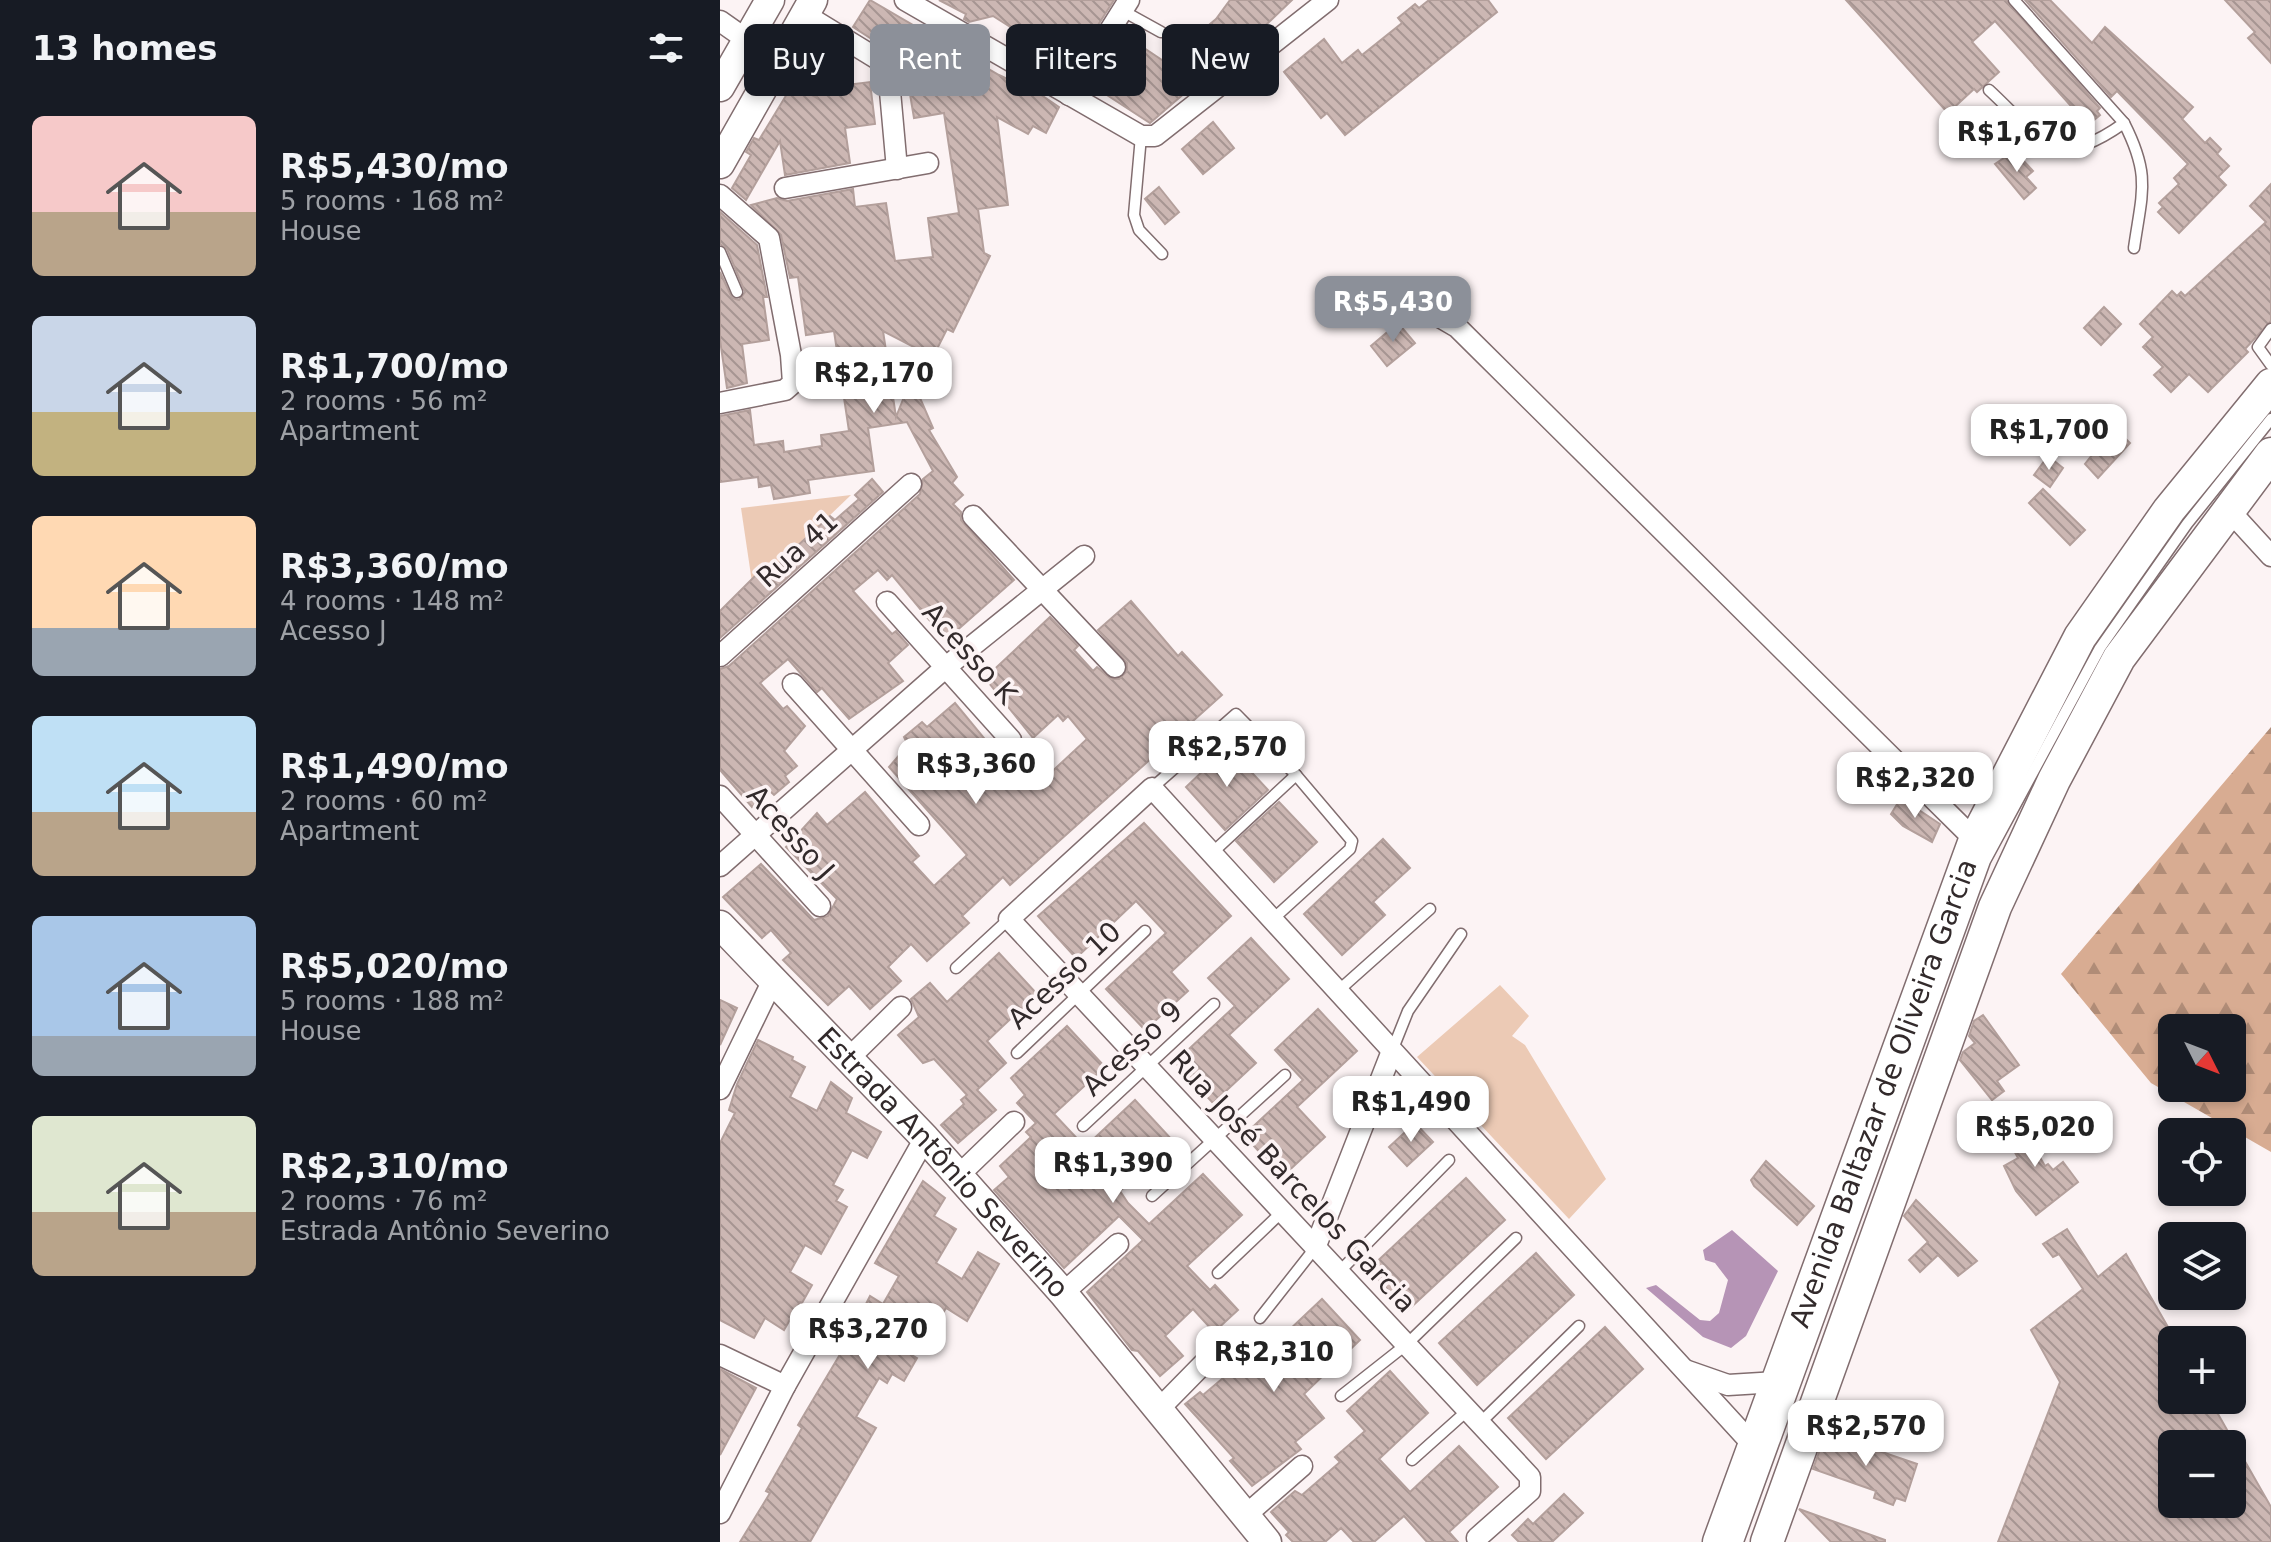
<!DOCTYPE html>
<meta charset="utf-8">
<style>
body{margin:0;font-family:"DejaVu Sans",sans-serif;background:#242831;color:#f1f3f6;height:100vh;display:flex;flex-direction:column;font-size:30px;white-space:nowrap}
*{box-sizing:border-box;margin:0}
p{font-size:26px;color:#9ea1a6}
.icon{flex:none;width:44px;height:44px;fill:none;stroke:currentColor;stroke-width:2;stroke-linecap:round;stroke-linejoin:round}
.map{position:relative;flex:1;overflow:hidden}
.details{display:flex;flex-direction:column;background:#171b24;width:720px}
.details>*{flex:none}
.hud{position:absolute;left:24px;top:24px;width:760px;height:72px;display:flex;gap:16px}
.needle{width:52px;rotate:132deg}
.buttons{position:absolute;left:1438px;top:1014px;display:grid;gap:16px}
.buttons a{display:grid;place-items:center;width:88px;height:88px;border-radius:12px;background:#171b24;box-shadow:0 4px 12px #0003;font-size:40px}
.price{position:absolute;translate:-50% -68px;padding:0 18px;border-radius:16px;background:#fff;color:#222;font-size:26px;line-height:52px;filter:drop-shadow(0 2px 4px #0008)}
.price::after{content:'';position:absolute;left:50%;top:48px;width:24px;height:18px;margin-left:-12px;background:inherit;clip-path:polygon(0 0,100% 0,50% 100%)}
.price.on{background:#8c9099;color:#fff}
ul{padding:0;list-style:none}
li{display:flex;align-items:center;gap:24px;height:200px;padding:0 32px}
li span{display:grid;place-items:center;flex:none;width:224px;height:160px;border-radius:12px;color:#555}
li>.icon{margin-inline-start:auto}
span .icon{width:96px;height:96px;fill:#fffc;stroke-width:1}
li b{font-size:34px}
h2{display:flex;justify-content:space-between;align-items:center;height:96px;padding:0 32px;font-size:34px}
.tag{padding:0 28px;border-radius:12px;background:#171b24;box-shadow:0 4px 12px #0003;font-size:28px;line-height:72px}
.tag.on{background:#8c9099;color:#fff}
main{display:flex;flex:1;min-height:0}
.map>svg:first-child{display:block}
</style>
<main>
<section class="details">
<h2>13 homes<svg class="icon" aria-label="filters" viewBox="0 0 24 24"><path d="M4 7h16M4 17h16"/><circle cx="9" cy="7" r="2"/><circle cx="15" cy="17" r="2"/></svg></h2>
<ul>
<li><span style="background:linear-gradient(#f6c9c9 60%,#b9a48a 0)"><svg class="icon" aria-label="home" viewBox="0 0 24 24"><path d="M3 11l9-7 9 7M6 9v11h12V9"/></svg></span><div><b>R$5,430/mo</b><p>5 rooms · 168 m²</p><p>House</p></div></li>
<li><span style="background:linear-gradient(#c9d6e8 60%,#c2b280 0)"><svg class="icon" aria-label="home" viewBox="0 0 24 24"><path d="M3 11l9-7 9 7M6 9v11h12V9"/></svg></span><div><b>R$1,700/mo</b><p>2 rooms · 56 m²</p><p>Apartment</p></div></li>
<li><span style="background:linear-gradient(#ffd9b3 70%,#9aa5b1 0)"><svg class="icon" aria-label="home" viewBox="0 0 24 24"><path d="M3 11l9-7 9 7M6 9v11h12V9"/></svg></span><div><b>R$3,360/mo</b><p>4 rooms · 148 m²</p><p>Acesso J</p></div></li>
<li><span style="background:linear-gradient(#bfe0f5 60%,#b9a48a 0)"><svg class="icon" aria-label="home" viewBox="0 0 24 24"><path d="M3 11l9-7 9 7M6 9v11h12V9"/></svg></span><div><b>R$1,490/mo</b><p>2 rooms · 60 m²</p><p>Apartment</p></div></li>
<li><span style="background:linear-gradient(#a9c7e8 75%,#9aa5b1 0)"><svg class="icon" aria-label="home" viewBox="0 0 24 24"><path d="M3 11l9-7 9 7M6 9v11h12V9"/></svg></span><div><b>R$5,020/mo</b><p>5 rooms · 188 m²</p><p>House</p></div></li>
<li><span style="background:linear-gradient(#dfe7d0 60%,#b9a48a 0)"><svg class="icon" aria-label="home" viewBox="0 0 24 24"><path d="M3 11l9-7 9 7M6 9v11h12V9"/></svg></span><div><b>R$2,310/mo</b><p>2 rooms · 76 m²</p><p>Estrada Antônio Severino</p></div></li>
</ul>
</section>
<div class="map">
<svg width="1551" height="1542" viewBox="0 0 1551 1542">
<defs>
<pattern id="forest-firs" width="22" height="20" patternUnits="userSpaceOnUse" patternTransform="scale(2)"><rect width="22" height="20" fill="#d8ac92"/><path d="M5 1l3.5 6h-7zM16 11l3.5 6h-7z" fill="#b08c77"/></pattern>
<pattern id="building-back-hatch" width="6" height="6" patternUnits="userSpaceOnUse" patternTransform="scale(2)"><rect width="6" height="6" fill="#ccb7b3"/><path d="M-1 5l2 2M0 0l6 6M5-1l2 2" fill="none" stroke="#a69592"/></pattern>
</defs>
<rect width="100%" height="100%" fill="#fcf3f4"/>
<g fill="#eccab5">
<polygon points="131,495 33,589 21,508"/>
<polygon points="780,985 809,1016 792,1036 805,1045 886,1179 849,1219 697,1057"/>
</g>
<path fill="url(#forest-firs)" fill-rule="evenodd" d="M1551,727V1152L1431,1083L1341,974ZM1452,1028H1512V1088H1452Z"/>
<polygon fill="#b694b6" points="1012,1230 1058,1271 1026,1336 1011,1348 983,1337 926,1288 936,1285 980,1320 990,1321 999,1313 1008,1280 995,1263 985,1260 983,1250"/>
<g fill="url(#building-back-hatch)" stroke="#b39f9b" stroke-width="2" fill-rule="evenodd">
<polygon points="150,0 279,75 300,85 302,82 339,107 326,133 313,126 308,134 277,117 288,205 258,209 264,253 270,256 233,332 227,329 213,357 163,331 176,417 190,382 205,388 200,398 213,428 209,430 237,477 232,483 243,495 233,504 241,512 241,520 294,580 226,640 172,575 167,580 158,570 133,591 172,634 176,631 188,645 168,663 183,681 129,719 102,688 97,692 68,659 40,683 63,709 67,706 85,726 64,751 77,766 65,776 69,782 54,795 50,791 32,807 0,770 0,669 9,666 200,494 203,479 213,471 187,422 148,428 154,471 88,480 90,493 54,499 51,485 39,487 38,477 0,482 0,416 30,410 34,445 63,441 64,452 102,446 101,435 129,431 114,331 86,335 78,277 70,278 61,235 31,205 57,198 67,201 133,189 135,207 166,203 175,261 213,257 208,218 239,213 224,113 194,118 187,76 236,69 170,29 161,45 133,27"/>
<polygon points="219,0 394,0 355,61 348,58 363,32 306,37 273,16 249,22 244,19 246,14"/>
<polygon points="510,0 572,0 527,43 529,46 513,58 510,54 430,123 373,86 403,34 445,62 496,19"/>
<polygon points="709,0 768,0 777,12 625,135 607,113 601,118 564,72 604,39 622,63 638,50 642,55 682,23 678,18 695,4 699,8"/>
<polygon points="1126,0 1286,0 1380,108 1377,111 1380,115 1368,125 1275,21 1252,42 1279,72 1257,92 1254,89 1228,113"/>
<polygon points="1305,0 1330,0 1372,43 1385,27 1473,107 1462,119 1485,143 1490,138 1501,149 1497,154 1509,166 1498,177 1506,185 1459,233 1438,212 1443,207 1439,203 1459,184 1454,178 1468,164 1397,91 1391,97"/>
<polygon points="1505,0 1551,0 1551,63 1528,38 1535,32"/>
<polygon points="108,67 110,87 150,82 155,124 125,128 130,163 65,175 60,141 26,200 12,188 31,155 26,152 34,138 39,140 73,84 97,98 92,69"/>
<polygon points="493,122 514,148 483,174 462,149"/>
<polygon points="1290,154 1296,159 1299,156 1313,171 1306,177 1316,188 1304,199 1275,164"/>
<polygon points="1551,184 1551,321 1525,349 1528,352 1488,392 1469,374 1451,392 1434,375 1443,367 1423,347 1433,337 1420,324 1452,291 1457,296 1461,292 1465,296 1546,222 1530,206"/>
<polygon points="439,187 459,212 445,224 425,199"/>
<polygon points="0,212 37,245 47,297 43,297 49,340 22,344 27,383 7,388 0,340 0,272 12,298 19,300 25,292 7,249 0,244"/>
<polygon points="1384,307 1401,324 1381,345 1364,328"/>
<polygon points="678,323 695,343 667,366 651,346"/>
<polygon points="1377,411 1410,443 1378,478 1365,464 1372,455 1354,438"/>
<polygon points="1328,456 1343,468 1330,487 1314,475"/>
<polygon points="152,479 163,492 0,638 0,611 37,574 40,576 51,570 110,516 115,520 139,499 135,495"/>
<polygon points="1323,489 1365,530 1350,545 1309,503"/>
<polygon points="411,601 458,656 462,652 502,695 290,885 283,877 242,916 249,923 207,961 191,944 168,967 181,981 150,1009 129,986 108,1005 63,960 71,953 51,930 42,938 3,897 41,864 94,920 108,916 117,899 66,847 97,813 107,825 145,792 199,856 192,862 214,886 247,855 169,767 188,745 184,737 202,722 207,727 235,703 287,766 303,752 325,778 367,739 348,716 343,721 338,715 313,738 265,678 330,617 358,646 354,650 373,671 377,667 391,679 399,679 407,671 407,663 378,630"/>
<polygon points="508,747 548,790 505,830 466,787"/>
<polygon points="1181,798 1220,824 1212,842 1183,826 1171,814"/>
<polygon points="559,802 597,842 554,882 516,841"/>
<polygon points="424,823 511,916 451,972 468,991 425,1030 386,989 446,933 416,901 356,958 318,916"/>
<polygon points="663,839 690,868 653,902 665,915 622,955 584,914"/>
<polygon points="531,938 569,979 509,1035 536,1063 493,1103 455,1062 515,1006 488,978"/>
<polygon points="279,953 317,994 267,1041 286,1063 257,1090 276,1110 238,1143 221,1125 244,1104 241,1100 247,1095 214,1059 203,1063 178,1035 199,1017 191,999 210,983 227,1002"/>
<polygon points="0,1000 17,1008 0,1045"/>
<polygon points="598,1009 637,1051 577,1107 605,1137 562,1177 524,1135 583,1080 555,1050"/>
<polygon points="1263,1015 1299,1065 1277,1081 1284,1091 1272,1100 1240,1060 1243,1052 1255,1043 1249,1036 1254,1021"/>
<polygon points="347,1026 385,1067 334,1114 365,1147 415,1100 453,1141 400,1191 408,1203 429,1224 483,1174 522,1215 467,1266 490,1290 495,1285 518,1310 494,1332 473,1309 445,1336 463,1356 440,1376 418,1351 412,1350 367,1292 423,1240 399,1216 344,1268 274,1190 289,1177 280,1166 311,1137 306,1132 316,1123 297,1103 305,1095 291,1078"/>
<polygon points="38,1040 73,1057 72,1060 85,1067 70,1097 97,1111 111,1082 132,1098 126,1113 161,1132 147,1158 132,1150 113,1185 123,1190 116,1201 127,1207 101,1254 85,1245 70,1272 92,1285 82,1303 80,1302 64,1330 45,1318 34,1338 0,1320 0,1143 15,1113 9,1110 17,1084"/>
<polygon points="1316,1114 1325,1131 1310,1140 1325,1166 1328,1164 1333,1170 1343,1162 1358,1182 1316,1215 1296,1191 1284,1166 1298,1158 1284,1132"/>
<polygon points="695,1123 713,1142 687,1166 669,1147"/>
<polygon points="1046,1161 1094,1206 1077,1225 1034,1186 1031,1180"/>
<polygon points="746,1178 785,1220 687,1311 649,1269"/>
<polygon points="203,1181 225,1198 214,1216 236,1229 216,1263 242,1279 258,1252 279,1264 247,1321 226,1308 211,1333 204,1329 190,1354 197,1358 184,1381 172,1374 167,1383 159,1378 136,1417 156,1428 90,1542 20,1542 50,1493 46,1491 82,1428 78,1425 125,1346 150,1296 163,1304 179,1276 155,1263"/>
<polygon points="1196,1200 1257,1261 1238,1276 1218,1255 1200,1272 1189,1260 1208,1242 1184,1216"/>
<path d="M1347,1229L1378,1277L1406,1254L1452,1334V1400H1490L1551,1507V1542H1278L1340,1382L1311,1330L1363,1289L1339,1254L1333,1257L1323,1244ZM1452,1444H1512V1504H1452Z"/>
<polygon points="816,1253 854,1295 757,1385 719,1343"/>
<polygon points="602,1299 640,1340 584,1394 604,1418 575,1442 581,1449 532,1486 510,1461 514,1458 465,1404 480,1392 483,1395 522,1362 519,1359 539,1341 548,1350"/>
<polygon points="885,1327 923,1369 826,1459 788,1418"/>
<polygon points="0,1369 36,1388 0,1455"/>
<polygon points="670,1371 708,1413 659,1459 690,1492 739,1446 778,1487 729,1532 738,1542 707,1542 684,1516 654,1542 634,1542 621,1528 605,1542 573,1542 566,1535 569,1532 551,1512 575,1491 582,1495 620,1462 615,1457 645,1431 627,1411"/>
<polygon points="1106,1433 1197,1464 1185,1501 1176,1498 1173,1505 1154,1498 1156,1491 1093,1469"/>
<polygon points="844,1494 863,1513 832,1542 799,1542 792,1535 808,1519 813,1524"/>
<polygon points="1079,1509 1165,1540 1165,1542 1111,1542"/>
</g>
<g fill="none" stroke-linecap="round" stroke-linejoin="round">
<g stroke="#816d6f" stroke-width="13">
<g id="lane">
<polyline points="403,11 441,32"/>
<path d="M1269,90C1321,138 1334,173 1404,123L1294,0"/>
<path d="M1404,123C1431,176 1422,192 1414,248"/>
<polyline points="421,136 414,215 419,230 442,254"/>
<polyline points="0,252 17,292"/>
<polyline points="1551,329 1538,347 1551,365"/>
<polyline points="432,788 516,714 576,775 632,841 630,849 553,919"/>
<polyline points="492,853 576,775"/>
<polyline points="236,968 289,919"/>
<polyline points="618,991 710,909"/>
<polyline points="672,1051 688,1011 741,934"/>
<polyline points="297,1053 425,931"/>
<polyline points="363,1126 494,1004"/>
<polyline points="432,1196 565,1075"/>
<polyline points="619,1272 729,1160"/>
<polyline points="498,1273 563,1211"/>
<polyline points="540,1318 595,1248"/>
<polyline points="621,1396 687,1344 796,1238"/>
<polyline points="760,1423 859,1326"/>
<polyline points="692,1460 748,1410"/>
<polyline points="1018,1542 1265,861 1380,648 1467,524 1551,419"/>
</g>
</g>
<g stroke="#816d6f" stroke-width="23">
<g id="street">
<polyline points="185,0 421,136 435,136 608,0"/>
<polyline points="84,14 164,63 168,69 177,169"/>
<polyline points="0,21 57,61"/>
<polyline points="349,95 409,0"/>
<polyline points="65,188 208,163"/>
<polyline points="0,195 49,238 71,355 73,383 65,390 0,403"/>
<polyline points="701,306 737,327 1255,840"/>
<polyline points="1508,509 1551,556"/>
<polyline points="253,516 395,667"/>
<polyline points="167,602 291,740"/>
<polyline points="0,656 191,484"/>
<polyline points="73,684 199,825"/>
<polyline points="0,796 100,906"/>
<polyline points="0,866 226,667 364,556"/>
<polyline points="129,1058 181,1007"/>
<polyline points="0,1089 52,982"/>
<polyline points="238,1176 294,1122"/>
<polyline points="595,1248 672,1051"/>
<polyline points="343,1293 398,1244"/>
<polyline points="0,1355 65,1386"/>
<polyline points="965,1370 1008,1385 1057,1382"/>
<polyline points="440,1408 494,1353"/>
<polyline points="0,1513 65,1386 205,1138"/>
<polyline points="526,1515 582,1466"/>
<polyline points="757,1538 810,1491 810,1477 289,919 432,788 1034,1446"/>
</g>
</g>
<g stroke="#816d6f" stroke-width="31">
<g id="secondary">
<polyline points="0,87 50,0"/>
<polyline points="0,164 93,0"/>
<path id="s1" d="M0,925L205,1138L343,1293L547,1542"/>
</g>
</g>
<g stroke="#816d6f" stroke-width="35">
<g id="primary">
<path id="s2" d="M999,1542L1255,840L1360,637L1449,510L1551,385"/>
<polyline points="1047,1542 1275,907 1334,780 1399,658 1551,454"/>
</g>
</g>
<use href="#lane" stroke="#fff" stroke-width="10"/>
<use href="#street" stroke="#fff" stroke-width="20"/>
<use href="#secondary" stroke="#fff" stroke-width="28"/>
<use href="#primary" stroke="#fff" stroke-width="32"/>
</g>
<g text-anchor="middle" stroke-width="7" stroke-linejoin="round" paint-order="stroke">
<g font-size="28" fill="#322a2b" stroke="#fcf3f4">
<text transform="translate(77 549) rotate(-42)" y="10">Rua 41</text>
<text transform="translate(250 653) rotate(48)" y="10">Acesso K</text>
<text transform="translate(71 832) rotate(48)" y="10">Acesso J</text>
<text transform="translate(344 975) rotate(-43)" y="10">Acesso 10</text>
<text transform="translate(412 1048) rotate(-43)" y="10">Acesso 9</text>
<text dy="10" stroke="none"><textPath href="#s2" startOffset="478">Avenida Baltazar de Oliveira Garcia</textPath></text>
<text dy="10" stroke="none"><textPath href="#s1" startOffset="326">Estrada Antônio Severino</textPath></text>
<text transform="translate(573 1181) rotate(47)" y="10">Rua José Barcelos Garcia</text>
</g>
</g>
</svg>
<div class="buttons">
<a><svg class="needle" viewBox="-14 -14 28 28"><path d="M0-13l5 13h-10z" fill="#e53935"/><path d="M0 13l5-13h-10z" fill="#9ea1a6"/></svg></a>
<a><svg class="icon" aria-label="locate" viewBox="0 0 24 24"><circle cx="12" cy="12" r="6"/><path d="M12 2v4M12 18v4M2 12h4M18 12h4"/></svg></a>
<a><svg class="icon" aria-label="layers" viewBox="0 0 24 24"><path d="M12 4l9 5-9 5-9-5zM3 14l9 5 9-5"/></svg></a>
<a>+</a>
<a>−</a>
</div>
<b class="price" style="left:1297px;top:174px">R$1,670</b>
<b class="price on" style="left:673px;top:344px">R$5,430</b>
<b class="price" style="left:154px;top:415px">R$2,170</b>
<b class="price" style="left:1329px;top:472px">R$1,700</b>
<b class="price" style="left:507px;top:789px">R$2,570</b>
<b class="price" style="left:256px;top:806px">R$3,360</b>
<b class="price" style="left:1195px;top:820px">R$2,320</b>
<b class="price" style="left:691px;top:1144px">R$1,490</b>
<b class="price" style="left:1315px;top:1169px">R$5,020</b>
<b class="price" style="left:393px;top:1205px">R$1,390</b>
<b class="price" style="left:148px;top:1371px">R$3,270</b>
<b class="price" style="left:554px;top:1394px">R$2,310</b>
<b class="price" style="left:1146px;top:1468px">R$2,570</b>
<div class="hud">
<a class="tag">Buy</a>
<a class="tag on">Rent</a>
<a class="tag">Filters</a>
<a class="tag">New</a>
</div>
</div>
</main>
